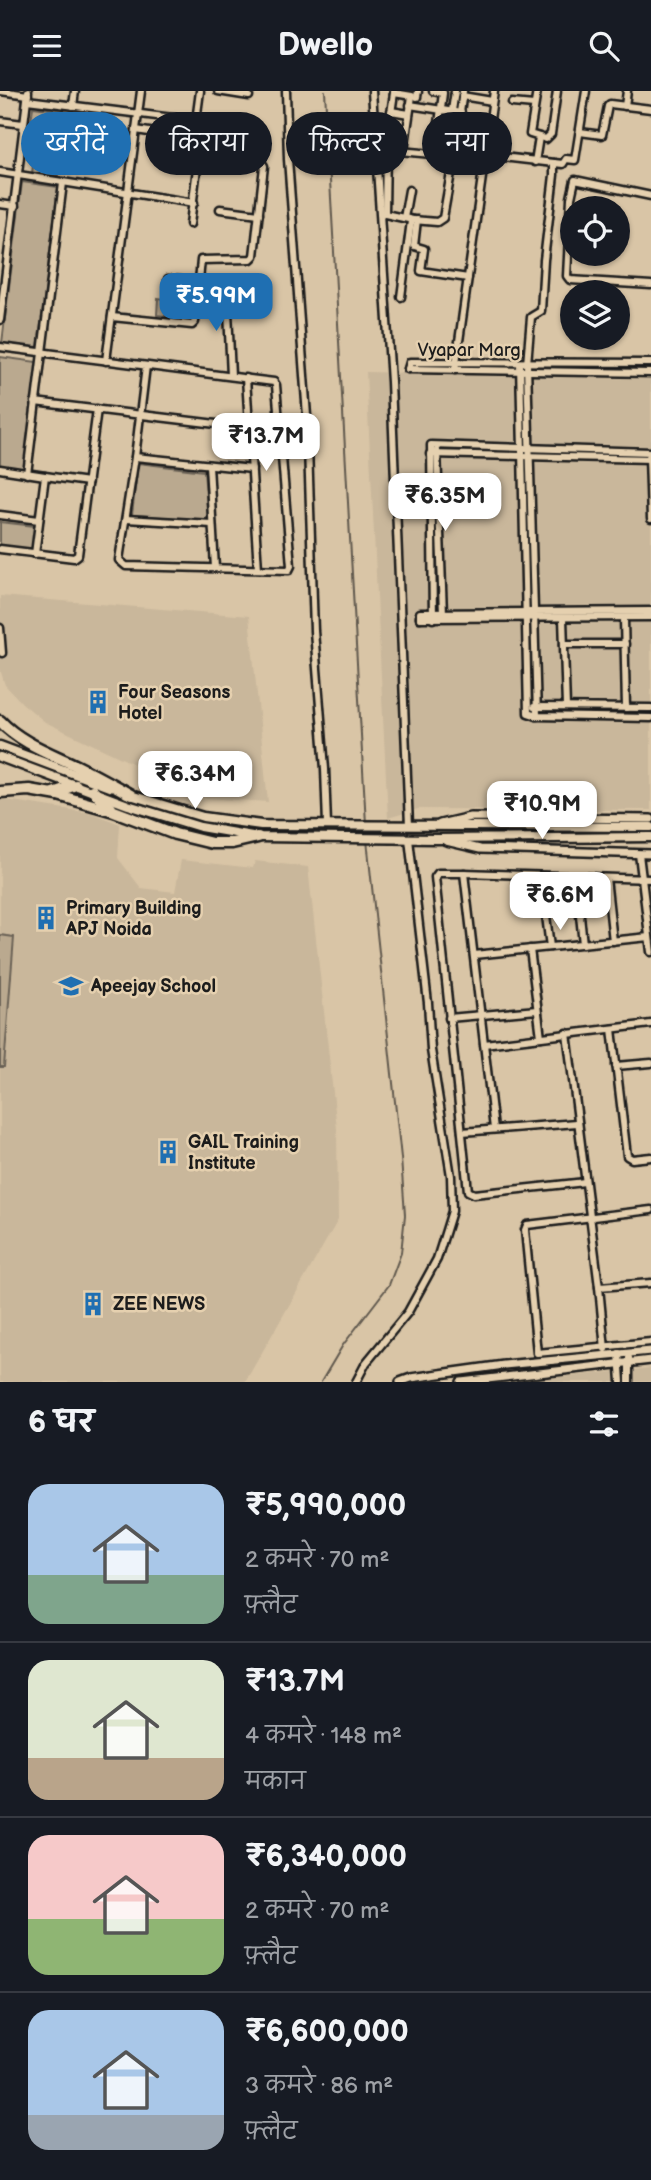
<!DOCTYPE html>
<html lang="hi">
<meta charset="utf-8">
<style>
body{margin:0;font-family:"Balsamiq Sans","Playpen Sans Deva",sans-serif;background:#242831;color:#f1f3f6;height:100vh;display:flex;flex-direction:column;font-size:26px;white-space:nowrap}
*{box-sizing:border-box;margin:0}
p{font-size:23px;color:#9ea1a6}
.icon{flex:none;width:38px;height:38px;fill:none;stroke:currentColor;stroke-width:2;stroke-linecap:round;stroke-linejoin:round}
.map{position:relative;height:1291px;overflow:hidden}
.panel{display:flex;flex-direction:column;background:#171b24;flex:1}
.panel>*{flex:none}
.top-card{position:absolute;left:21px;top:21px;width:609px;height:63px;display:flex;gap:14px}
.buttons{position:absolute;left:560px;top:105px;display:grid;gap:14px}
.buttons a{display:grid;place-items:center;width:70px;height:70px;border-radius:50%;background:#171b24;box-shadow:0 2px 5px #0004;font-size:35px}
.price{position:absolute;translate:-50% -60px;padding:0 16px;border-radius:14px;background:#fff;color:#222;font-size:23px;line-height:46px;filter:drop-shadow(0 2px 4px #0008)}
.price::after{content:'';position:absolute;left:50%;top:42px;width:21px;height:16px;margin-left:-10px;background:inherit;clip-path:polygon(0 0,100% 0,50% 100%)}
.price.current{background:#1f6fb2;color:#fff}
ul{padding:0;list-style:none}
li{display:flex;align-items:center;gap:21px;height:175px;padding:0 28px}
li+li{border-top:2px solid #363941}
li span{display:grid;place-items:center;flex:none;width:196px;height:140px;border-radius:21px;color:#555}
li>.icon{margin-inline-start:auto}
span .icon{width:84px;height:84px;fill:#fffc;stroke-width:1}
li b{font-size:30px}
h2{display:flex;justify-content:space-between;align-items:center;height:84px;padding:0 28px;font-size:30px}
.tag{padding:0 24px;border-radius:32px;background:#171b24;box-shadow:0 2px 5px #0004;font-size:24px;line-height:63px}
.tag.current{background:#1f6fb2;color:#fff}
header{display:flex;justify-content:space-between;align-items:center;height:91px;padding:0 28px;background:#171b24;font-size:32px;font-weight:700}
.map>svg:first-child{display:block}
</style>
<header><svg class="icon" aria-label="menu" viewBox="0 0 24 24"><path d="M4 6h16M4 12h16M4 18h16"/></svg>Dwello<svg class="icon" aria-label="search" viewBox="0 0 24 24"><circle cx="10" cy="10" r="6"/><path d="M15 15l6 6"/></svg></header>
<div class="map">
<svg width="651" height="1291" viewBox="0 0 651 1291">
<rect width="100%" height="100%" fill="#d9c5a6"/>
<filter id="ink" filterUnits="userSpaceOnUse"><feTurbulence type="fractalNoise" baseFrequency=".0143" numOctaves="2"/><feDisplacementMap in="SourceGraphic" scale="14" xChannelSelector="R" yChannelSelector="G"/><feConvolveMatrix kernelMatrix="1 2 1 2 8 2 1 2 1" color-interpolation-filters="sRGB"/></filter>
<g filter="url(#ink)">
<g fill="#c9b79b">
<polygon points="366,281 651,288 651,719 418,718 388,727"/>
<polygon points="0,505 249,525 268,711 206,707 45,631 22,612 5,594 0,578"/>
<polygon points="0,708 91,722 120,733 118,767 141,797 175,801 181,769 253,777 255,770 308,776 337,1038 338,1129 245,1291 0,1291"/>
<polygon points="651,1277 651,1291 508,1291"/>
</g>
<g fill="#baa98f" stroke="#6b6256" stroke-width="2">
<polygon points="33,16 73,21 69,50 29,44"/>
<polygon points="36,52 62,55 58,85 32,82"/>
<polygon points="22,91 58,96 38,256 2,252"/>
<polygon points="158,207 188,212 188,228 157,224"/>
<polygon points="0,266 37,271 24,380 0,377"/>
<polygon points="138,372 204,380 208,429 132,424"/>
<polygon points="0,431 35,435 32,459 0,455"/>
<polygon points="0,844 14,846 4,976 0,976"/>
</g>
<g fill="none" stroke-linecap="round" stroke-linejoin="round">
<g stroke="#60594e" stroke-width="2">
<polyline points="325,0 366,733"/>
<polyline points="321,1291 343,1254 389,1194 401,1162 405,1124 401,1067 367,749"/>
</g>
<g stroke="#1c1c1c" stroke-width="11">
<g id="minor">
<polyline points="1,0 28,4"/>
<polyline points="218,0 249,5"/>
<polyline points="286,0 288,68 307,325 314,540 325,678 327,734"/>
<polyline points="372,0 391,291 409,735"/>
<polyline points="394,0 394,2 412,5 404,60"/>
<polyline points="433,0 443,2 435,63"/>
<polyline points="537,0 530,43 546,48 551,43 557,0"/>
<polyline points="394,2 386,56 389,59 454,65"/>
<polyline points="462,5 492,10"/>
<polyline points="417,6 418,0"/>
<polyline points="27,9 254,37"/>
<polyline points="512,12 534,14"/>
<polyline points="410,14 461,22"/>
<polyline points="73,15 75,0"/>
<polyline points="625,15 627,0"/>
<polyline points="391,20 409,23"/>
<polyline points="0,30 23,33"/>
<polyline points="439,32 450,33 455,0"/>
<polyline points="136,39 169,44"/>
<polyline points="580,41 602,44 608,15 610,13 651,18"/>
<polyline points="386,56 385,123 413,129"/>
<polyline points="486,64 554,72 554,84 544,169 541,220 531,226 527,273 537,625"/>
<polyline points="535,71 539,46"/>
<polyline points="554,72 563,73 566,68 575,69 586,0"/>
<polyline points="0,81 194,112"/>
<polyline points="651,105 575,89 571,107 567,185 570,189 651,194"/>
<polyline points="0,113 15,115"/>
<polyline points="220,118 259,123"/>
<polyline points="404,127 409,99"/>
<polyline points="417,129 414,155 424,158 421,180 468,187"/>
<polyline points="190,133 199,61"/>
<polyline points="168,188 198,191"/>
<polyline points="227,198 231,285"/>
<polyline points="401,206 411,130 413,129 437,131 443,127 454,65 463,0"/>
<polyline points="112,226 192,234 195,231 201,169 251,168 254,165 264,75 260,69 199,61 196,30 200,0"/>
<polyline points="0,229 28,0"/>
<polyline points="0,256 274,291 276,294 291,475 289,479 126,475 119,469 135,366 146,275"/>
<polyline points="106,270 141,0"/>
<polyline points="520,273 528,622 537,625 651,627"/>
<polyline points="408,278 410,271 651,272"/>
<polyline points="408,278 651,282"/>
<polyline points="455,279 494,0"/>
<polyline points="246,287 258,478"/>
<polyline points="35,311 249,337"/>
<polyline points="437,359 443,523"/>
<polyline points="430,363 651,368"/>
<polyline points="135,366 252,378"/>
<polyline points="649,366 651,428"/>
<polyline points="209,374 215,477"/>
<polyline points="0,378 45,385 35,463"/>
<polyline points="27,383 63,92"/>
<polyline points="45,385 88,391"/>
<polyline points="0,424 39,429"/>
<polyline points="126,428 212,433"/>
<polyline points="0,458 74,467 78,464 97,318"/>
<polyline points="420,527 420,522 651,520"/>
<polyline points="420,527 651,526"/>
<polyline points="563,527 566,616"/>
<polyline points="624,527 626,617"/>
<polyline points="433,528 431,354 651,361"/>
<polyline points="0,537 2,562"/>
<polyline points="564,553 625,553"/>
<polyline points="534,616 651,617"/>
<polyline points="639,763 651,861"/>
<polyline points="464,782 494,1038"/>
<polyline points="541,785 550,856"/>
<polyline points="576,786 583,853"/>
<polyline points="606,787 613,850"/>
<polyline points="530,858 541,946"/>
<polyline points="474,864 649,846"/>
<polyline points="449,927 537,919"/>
<polyline points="612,938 627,1065 632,1068 651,1066"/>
<polyline points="567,942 599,1196 605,1258"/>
<polyline points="484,953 651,933"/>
<polyline points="616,975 651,972"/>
<polyline points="462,1041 577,1032"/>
<polyline points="585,1091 474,1103 468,1100 435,786 438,782 464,782 651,788"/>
<polyline points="651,1119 527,1134 525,1139 537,1262 651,1251"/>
<polyline points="599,1196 651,1192"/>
<polyline points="619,1262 621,1291"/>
<polyline points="356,1291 366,1272 408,1221 437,1168 452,1120 451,1085 431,959 428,912 409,748"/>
<polyline points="629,1291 629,1267"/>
</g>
</g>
<g stroke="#1c1c1c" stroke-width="12">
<g id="tertiary">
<polyline points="440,733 470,726 651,728"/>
<polyline points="446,750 480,758 651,763"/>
<polyline points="400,1291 411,1287 504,1274 651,1260"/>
<polyline points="461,1291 651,1269"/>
</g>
</g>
<g stroke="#1c1c1c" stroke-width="13">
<g id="secondary">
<polyline points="0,655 109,696"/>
<polyline points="0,666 128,714 200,736 258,746 437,748 651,746"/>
<polyline points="127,703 203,726 261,734 651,736"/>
</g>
</g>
<g stroke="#1c1c1c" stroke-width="15">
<g id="trunk">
<path d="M0,630C21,652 50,662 77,675C95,684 113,694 131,704"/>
<polyline points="92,699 111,717"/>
<polyline points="0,701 29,699 58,704 114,720 175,743 212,752 232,752 258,746"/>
<polyline points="53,702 76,694"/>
</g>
</g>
<use href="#minor" stroke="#e5d0af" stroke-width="6"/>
<use href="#tertiary" stroke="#e5d0af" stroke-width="7"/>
<use href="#secondary" stroke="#e5d0af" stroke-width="8"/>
<use href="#trunk" stroke="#e5d0af" stroke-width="10"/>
</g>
</g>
<defs>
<g id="building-bare" transform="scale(1.89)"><path d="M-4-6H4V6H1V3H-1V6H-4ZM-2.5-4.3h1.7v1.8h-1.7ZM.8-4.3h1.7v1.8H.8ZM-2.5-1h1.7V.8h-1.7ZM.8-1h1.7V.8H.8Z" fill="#1f6fb2" stroke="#e5d0af" stroke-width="2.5" paint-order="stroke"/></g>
<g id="school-bare" transform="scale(1.89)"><path d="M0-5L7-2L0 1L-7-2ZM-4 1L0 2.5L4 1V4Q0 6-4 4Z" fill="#1f6fb2" stroke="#e5d0af" stroke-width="2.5" paint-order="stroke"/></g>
</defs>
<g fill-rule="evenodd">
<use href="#building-bare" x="98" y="611"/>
<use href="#building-bare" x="46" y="827"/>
<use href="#school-bare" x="71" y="895"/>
<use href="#building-bare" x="168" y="1061"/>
<use href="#building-bare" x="93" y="1213"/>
</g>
<g text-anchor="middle" stroke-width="5" stroke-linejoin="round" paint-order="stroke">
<g font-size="18" fill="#1c1c1c" stroke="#e5d0af">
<text x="469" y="265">Vyapar Marg</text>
</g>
<g font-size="18" font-weight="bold" fill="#1c1c1c" stroke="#e5d0af" text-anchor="start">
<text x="118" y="607">Four Seasons<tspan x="118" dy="21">Hotel</tspan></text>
<text x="66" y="823">Primary Building<tspan x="66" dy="21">APJ Noida</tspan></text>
<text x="91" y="901">Apeejay School</text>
<text x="188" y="1057">GAIL Training<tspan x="188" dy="21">Institute</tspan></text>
<text x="113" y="1219">ZEE NEWS</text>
</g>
</g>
</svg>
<div class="buttons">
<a><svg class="icon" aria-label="locate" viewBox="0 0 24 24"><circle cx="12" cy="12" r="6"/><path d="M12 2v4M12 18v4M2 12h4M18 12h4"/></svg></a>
<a><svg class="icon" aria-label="layers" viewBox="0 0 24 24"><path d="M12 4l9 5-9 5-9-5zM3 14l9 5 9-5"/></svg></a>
</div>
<b class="price current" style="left:216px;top:242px">₹5.99M</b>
<b class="price" style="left:266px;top:382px">₹13.7M</b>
<b class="price" style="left:445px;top:442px">₹6.35M</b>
<b class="price" style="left:195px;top:720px">₹6.34M</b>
<b class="price" style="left:542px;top:750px">₹10.9M</b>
<b class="price" style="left:560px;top:841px">₹6.6M</b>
<div class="top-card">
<a class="tag current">खरीदें</a>
<a class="tag">किराया</a>
<a class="tag">फ़िल्टर</a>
<a class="tag">नया</a>
</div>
</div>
<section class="panel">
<h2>6 घर<svg class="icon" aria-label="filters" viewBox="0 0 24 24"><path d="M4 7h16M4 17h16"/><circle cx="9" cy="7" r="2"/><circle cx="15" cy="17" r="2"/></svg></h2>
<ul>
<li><span style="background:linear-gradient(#a9c7e8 65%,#7fa58c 0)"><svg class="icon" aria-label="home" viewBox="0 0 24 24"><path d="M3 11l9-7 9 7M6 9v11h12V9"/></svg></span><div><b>₹5,990,000</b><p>2 कमरे · 70 m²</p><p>फ़्लैट</p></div></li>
<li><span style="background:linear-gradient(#dfe7d0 70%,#b9a48a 0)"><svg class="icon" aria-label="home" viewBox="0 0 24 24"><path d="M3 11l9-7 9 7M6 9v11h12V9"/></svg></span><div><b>₹13.7M</b><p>4 कमरे · 148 m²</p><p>मकान</p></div></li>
<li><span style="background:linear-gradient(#f6c9c9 60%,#8fb573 0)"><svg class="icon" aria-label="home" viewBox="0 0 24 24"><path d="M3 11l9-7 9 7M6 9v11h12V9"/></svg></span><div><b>₹6,340,000</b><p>2 कमरे · 70 m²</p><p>फ़्लैट</p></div></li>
<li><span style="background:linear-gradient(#a9c7e8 75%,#9aa5b1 0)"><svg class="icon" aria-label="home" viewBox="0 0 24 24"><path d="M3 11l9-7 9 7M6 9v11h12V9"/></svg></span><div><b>₹6,600,000</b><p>3 कमरे · 86 m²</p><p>फ़्लैट</p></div></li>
</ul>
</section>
